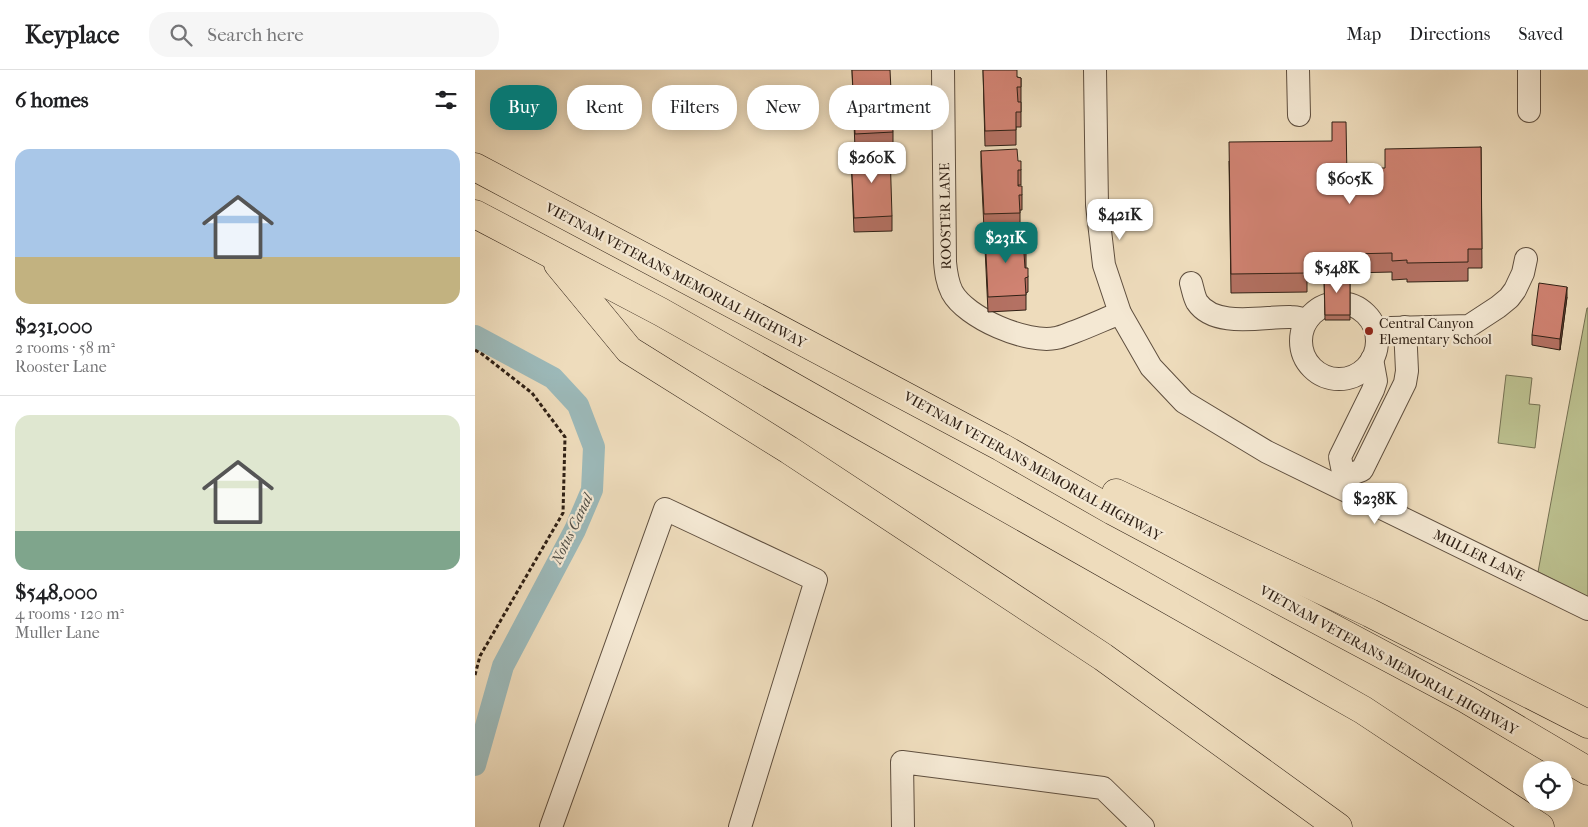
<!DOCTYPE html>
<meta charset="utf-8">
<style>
body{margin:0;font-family:"IM FELL French Canon",serif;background:#f6f6f6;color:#202124;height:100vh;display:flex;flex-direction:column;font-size:19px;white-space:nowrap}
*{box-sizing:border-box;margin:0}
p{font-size:16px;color:#757577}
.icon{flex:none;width:28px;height:28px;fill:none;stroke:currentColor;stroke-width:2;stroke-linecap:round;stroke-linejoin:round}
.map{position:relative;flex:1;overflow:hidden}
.sheet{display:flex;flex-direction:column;background:#fff;width:475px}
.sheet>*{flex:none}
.banner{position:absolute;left:15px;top:15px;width:475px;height:45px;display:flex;gap:10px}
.buttons{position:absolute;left:1048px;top:691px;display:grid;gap:10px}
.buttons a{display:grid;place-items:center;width:50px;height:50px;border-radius:50%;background:#fff;box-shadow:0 2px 12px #0003;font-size:25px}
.price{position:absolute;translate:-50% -42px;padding:0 11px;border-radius:10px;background:#fff;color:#222;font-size:16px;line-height:32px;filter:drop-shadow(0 1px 2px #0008)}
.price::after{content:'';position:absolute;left:50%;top:30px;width:15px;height:11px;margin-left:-8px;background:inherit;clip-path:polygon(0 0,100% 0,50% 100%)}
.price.active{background:#0f766e;color:#fff}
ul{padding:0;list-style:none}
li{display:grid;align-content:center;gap:10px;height:265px;padding:0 15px}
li+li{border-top:1px solid #e0e0e0}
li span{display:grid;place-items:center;height:155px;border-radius:15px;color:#555}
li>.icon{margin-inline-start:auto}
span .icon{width:90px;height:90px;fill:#fffc;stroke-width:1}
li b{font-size:21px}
h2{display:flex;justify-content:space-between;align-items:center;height:60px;padding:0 15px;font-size:21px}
.pill{padding:0 18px;border-radius:20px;background:#fff;box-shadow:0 2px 12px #0003;font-size:18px;line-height:45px}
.pill.active{background:#0f766e;color:#fff}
header{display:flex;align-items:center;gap:30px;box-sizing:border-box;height:70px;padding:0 25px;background:#fff;border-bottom:1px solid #e0e0e0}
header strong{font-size:24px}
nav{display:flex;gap:28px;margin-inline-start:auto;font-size:18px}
.search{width:350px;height:45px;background:#f6f6f6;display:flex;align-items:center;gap:12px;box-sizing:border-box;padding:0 18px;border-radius:20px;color:#757577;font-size:19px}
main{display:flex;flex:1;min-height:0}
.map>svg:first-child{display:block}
</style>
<header>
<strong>Keyplace</strong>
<div class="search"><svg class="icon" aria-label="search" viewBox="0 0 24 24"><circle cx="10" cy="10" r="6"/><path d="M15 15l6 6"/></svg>Search here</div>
<nav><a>Map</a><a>Directions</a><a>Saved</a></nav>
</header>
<main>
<section class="sheet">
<h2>6 homes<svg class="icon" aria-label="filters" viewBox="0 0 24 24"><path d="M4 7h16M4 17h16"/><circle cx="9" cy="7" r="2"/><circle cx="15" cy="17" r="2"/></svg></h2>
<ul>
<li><span style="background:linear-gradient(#a9c7e8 70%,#c2b280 0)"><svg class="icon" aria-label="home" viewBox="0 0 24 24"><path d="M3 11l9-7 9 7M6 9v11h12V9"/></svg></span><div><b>$231,000</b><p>2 rooms · 58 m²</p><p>Rooster Lane</p></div></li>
<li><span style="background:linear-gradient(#dfe7d0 75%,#7fa58c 0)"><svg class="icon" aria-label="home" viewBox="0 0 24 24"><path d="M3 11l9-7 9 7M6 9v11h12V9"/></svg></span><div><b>$548,000</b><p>4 rooms · 120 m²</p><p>Muller Lane</p></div></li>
</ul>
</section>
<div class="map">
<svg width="1113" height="757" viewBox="0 0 1113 757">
<rect width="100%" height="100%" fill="#eedcbc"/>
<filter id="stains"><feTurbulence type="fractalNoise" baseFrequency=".004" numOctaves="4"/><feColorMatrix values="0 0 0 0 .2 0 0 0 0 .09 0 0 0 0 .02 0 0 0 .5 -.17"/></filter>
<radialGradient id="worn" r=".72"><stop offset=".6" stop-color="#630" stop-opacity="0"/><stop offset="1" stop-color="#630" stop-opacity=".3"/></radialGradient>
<g fill="#bbbf8e" stroke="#757052">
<polygon points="1112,238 1113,238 1113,527 1063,502"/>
<polygon points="1031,305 1057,308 1054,334 1065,335 1060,378 1023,373"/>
</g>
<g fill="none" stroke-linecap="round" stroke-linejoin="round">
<polyline stroke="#9cb9b9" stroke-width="22" points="0,266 78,308 103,335 119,377 117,420 100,460 28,596 0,695"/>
<g stroke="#5f4f3f" stroke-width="24">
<g id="minor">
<path d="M468,0L470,192C471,203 472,212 477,222C491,248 552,274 581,268C587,267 593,264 599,262C615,256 630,249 645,243"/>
<polyline points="620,0 622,135 629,195 645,243 676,297 709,332 792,382 1113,539"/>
<polyline points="823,0 824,45"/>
<polyline points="1054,0 1054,41"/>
<path d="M716,213C718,220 719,227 722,232C740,259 790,246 816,247C822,247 827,249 832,250"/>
<circle cx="864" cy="271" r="38"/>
<polyline points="916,258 994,256 1023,237 1034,228 1040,220 1048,203 1051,189"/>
<polyline points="897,289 901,311 898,320 865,387 869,407 887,400 930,313 932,301 930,257"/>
<polyline points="76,757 190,439 341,510 265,757"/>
<polyline points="428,757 427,692 628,718 668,757"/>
</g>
</g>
<g stroke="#2f2015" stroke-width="29">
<g id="highway">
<polyline points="0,97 526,377 638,441 991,629 1113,701"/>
<polyline points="0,144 186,242 888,640 1065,757"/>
<polyline points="83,194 154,280 314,380 628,587 863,757"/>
<polyline points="641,423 895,543 1113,654"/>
</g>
</g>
<polyline stroke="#2f2015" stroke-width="3" stroke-dasharray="4 2.5" stroke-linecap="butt" points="0,280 7,284 57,323 90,367 88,443 5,586 0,605"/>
<use href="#minor" stroke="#f4e8d3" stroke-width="22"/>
<use href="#highway" stroke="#eedcbc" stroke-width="28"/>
</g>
<g fill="#b47163" stroke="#2f2015">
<polygon points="377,0 418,62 418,77 380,79"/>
<polygon points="508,0 542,7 546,8 546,57 541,57 541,75 510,76"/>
<polygon points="1006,77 1007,198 993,198 993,211 932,212 932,209 917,210 917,202 875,203 875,250 850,250 849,209 832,209 832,222 756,223 754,91 872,107 906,106 910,98"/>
<polygon points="506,81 543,91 546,100 546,115 543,115 547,125 547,140 545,140 545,157 509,159 506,96"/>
<polygon points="376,83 417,146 417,161 379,162"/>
<polygon points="510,163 551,183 551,198 553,207 553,222 551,223 551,240 513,242 510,178"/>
<polygon points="1092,227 1085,280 1057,275 1057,265"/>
</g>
<polygon fill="#925c50" stroke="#2f2015" points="1092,217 1092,227 1085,280 1085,269"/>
<g fill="#d18373" stroke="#2f2015">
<polygon points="377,0 415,0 418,62 380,64"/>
<polygon points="508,0 542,0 542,7 546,8 546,17 542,17 543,32 546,32 546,42 541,42 541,60 510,61"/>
<polygon points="857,52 871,52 872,107 906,106 906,98 910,98 910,79 1006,77 1007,179 993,179 993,192 932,193 932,190 917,191 917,183 874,184 875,190 832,190 832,203 756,204 754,72 857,71"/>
<polygon points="542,79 543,91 546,91 546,100 543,100 543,116 547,116 547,125 544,125 545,143 509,144 506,81"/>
<polygon points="415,81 417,146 379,148 376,83"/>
<polygon points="548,161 551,183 549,183 550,198 553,198 553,207 550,208 551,225 513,227 510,163"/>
<polygon points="875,203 875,245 850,245 849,204"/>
<polygon points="1064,213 1092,217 1085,269 1057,265"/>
</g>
<circle fill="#8f2418" stroke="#f4e8d3" stroke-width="2" cx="894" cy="261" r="5"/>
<g text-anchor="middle" stroke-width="4.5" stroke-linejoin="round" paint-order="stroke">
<g font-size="14" fill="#2f2015" stroke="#f4e8d3">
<text transform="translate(470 146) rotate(-91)" y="5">ROOSTER LANE</text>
<text transform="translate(201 205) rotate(28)" y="5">VIETNAM VETERANS MEMORIAL HIGHWAY</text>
<text transform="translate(558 396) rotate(29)" y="5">VIETNAM VETERANS MEMORIAL HIGHWAY</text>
<text transform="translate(1004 485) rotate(26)" y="5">MULLER LANE</text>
<text transform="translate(914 590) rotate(29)" y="5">VIETNAM VETERANS MEMORIAL HIGHWAY</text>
</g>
<g font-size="14" fill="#2f2015" stroke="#f4e8d3" text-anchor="start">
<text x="904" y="258">Central Canyon<tspan x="904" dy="16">Elementary School</tspan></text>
</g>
<g font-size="15" font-style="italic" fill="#504e46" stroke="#f4e8d3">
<text transform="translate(97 459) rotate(-64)" y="5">Notus Canal</text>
</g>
</g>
<rect width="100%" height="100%" filter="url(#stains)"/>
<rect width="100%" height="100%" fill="url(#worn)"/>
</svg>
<div class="buttons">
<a><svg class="icon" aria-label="locate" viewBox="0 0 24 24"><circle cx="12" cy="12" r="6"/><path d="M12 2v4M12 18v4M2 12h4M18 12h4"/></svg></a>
</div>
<b class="price" style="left:397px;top:114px">$260K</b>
<b class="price" style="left:875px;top:135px">$605K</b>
<b class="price" style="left:645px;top:171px">$421K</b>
<b class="price active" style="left:531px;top:194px">$231K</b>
<b class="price" style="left:862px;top:224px">$548K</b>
<b class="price" style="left:900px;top:455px">$238K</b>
<div class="banner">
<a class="pill active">Buy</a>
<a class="pill">Rent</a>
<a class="pill">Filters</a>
<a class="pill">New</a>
<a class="pill">Apartment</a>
</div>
</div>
</main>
